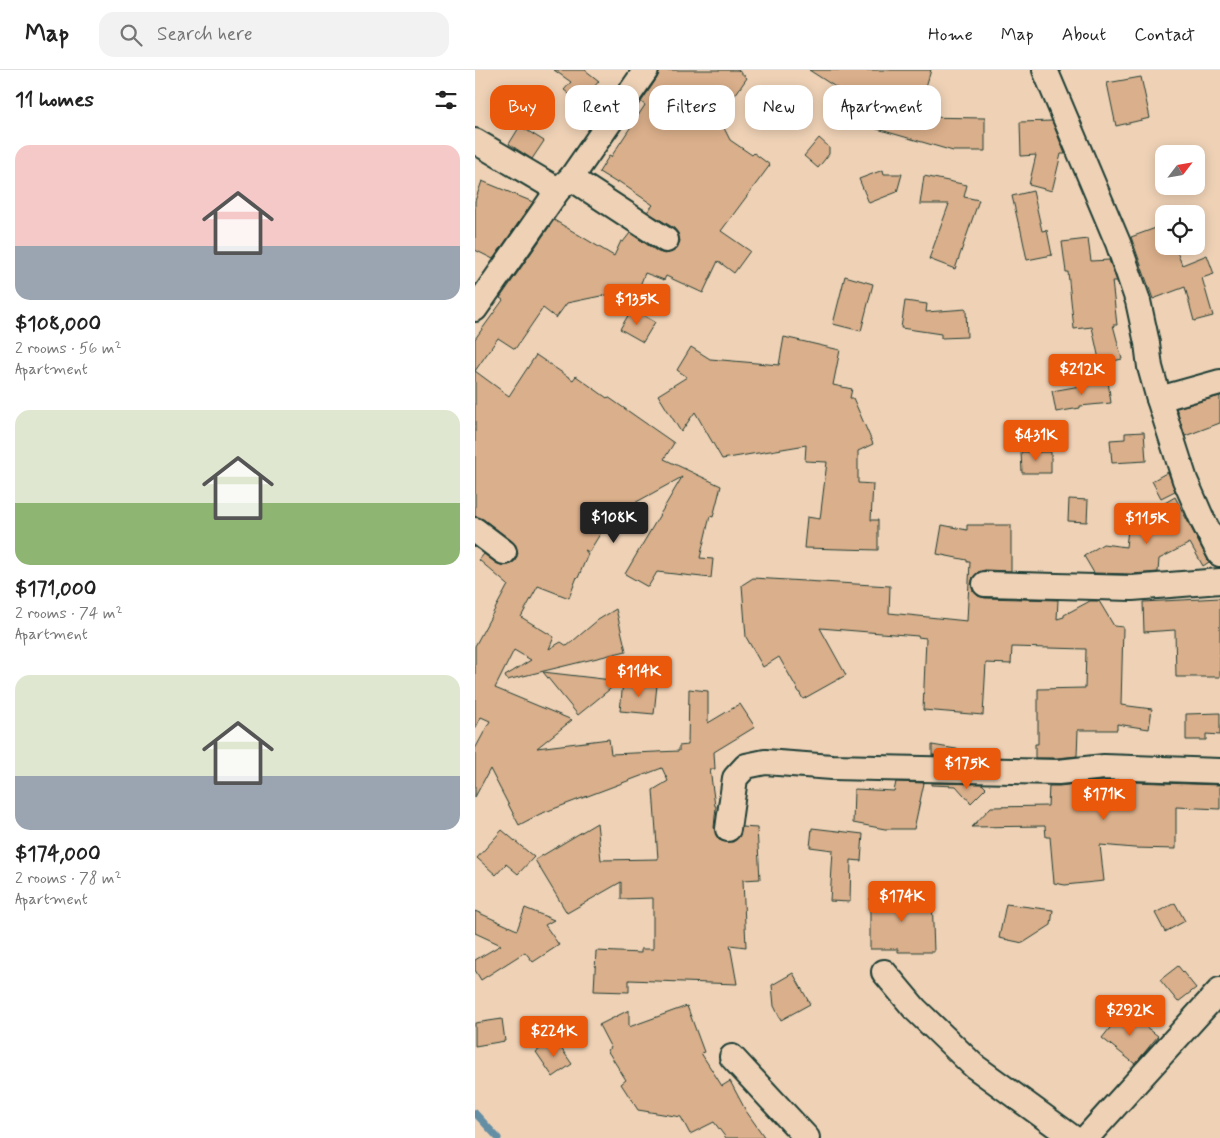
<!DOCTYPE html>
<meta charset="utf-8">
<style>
body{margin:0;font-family:Mynerve,sans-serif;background:#f2f2f2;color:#222;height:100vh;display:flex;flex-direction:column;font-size:19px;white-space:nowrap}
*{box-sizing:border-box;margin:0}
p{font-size:16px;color:#767676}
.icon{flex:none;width:28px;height:28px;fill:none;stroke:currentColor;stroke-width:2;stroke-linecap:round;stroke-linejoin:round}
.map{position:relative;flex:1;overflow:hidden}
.drawer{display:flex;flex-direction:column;background:#fff;width:475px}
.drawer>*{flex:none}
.top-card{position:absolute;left:15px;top:15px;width:475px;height:45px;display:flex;gap:10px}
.needle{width:32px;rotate:59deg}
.buttons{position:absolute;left:680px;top:75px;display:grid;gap:10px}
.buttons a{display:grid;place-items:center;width:50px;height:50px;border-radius:10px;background:#fff;box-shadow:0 2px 12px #0003;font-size:25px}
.price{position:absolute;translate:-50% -42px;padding:0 11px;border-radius:5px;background:#ea580c;color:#fff;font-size:16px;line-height:32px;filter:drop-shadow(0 1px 2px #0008)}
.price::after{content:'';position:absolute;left:50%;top:30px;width:15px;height:11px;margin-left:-8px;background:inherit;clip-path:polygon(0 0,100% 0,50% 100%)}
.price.active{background:#222;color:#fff}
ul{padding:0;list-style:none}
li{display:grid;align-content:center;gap:10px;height:265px;padding:0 15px}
li span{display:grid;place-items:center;height:155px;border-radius:15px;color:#555}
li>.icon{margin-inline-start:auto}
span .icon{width:90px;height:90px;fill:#fffc;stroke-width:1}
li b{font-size:21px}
h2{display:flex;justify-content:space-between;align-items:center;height:60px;padding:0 15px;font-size:21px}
.pill{padding:0 18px;border-radius:15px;background:#fff;box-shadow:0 2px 12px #0003;font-size:18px;line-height:45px}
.pill.active{background:#ea580c;color:#fff}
header{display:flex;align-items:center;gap:30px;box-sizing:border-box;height:70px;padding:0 25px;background:#fff;border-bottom:1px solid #e0e0e0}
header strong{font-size:24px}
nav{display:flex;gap:28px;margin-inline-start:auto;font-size:18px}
.search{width:350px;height:45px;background:#f2f2f2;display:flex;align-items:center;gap:12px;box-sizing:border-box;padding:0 18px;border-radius:15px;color:#767676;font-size:19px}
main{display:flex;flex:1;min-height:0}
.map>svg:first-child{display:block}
</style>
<header>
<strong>Map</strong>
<div class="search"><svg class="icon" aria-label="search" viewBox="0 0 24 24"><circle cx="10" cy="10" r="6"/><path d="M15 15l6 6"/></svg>Search here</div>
<nav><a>Home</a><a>Map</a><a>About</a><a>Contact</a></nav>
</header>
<main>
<section class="drawer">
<h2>11 homes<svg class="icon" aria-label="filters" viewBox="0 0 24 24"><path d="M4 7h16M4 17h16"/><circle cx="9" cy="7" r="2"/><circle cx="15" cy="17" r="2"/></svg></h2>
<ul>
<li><span style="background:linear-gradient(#f6c9c9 65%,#9aa5b1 0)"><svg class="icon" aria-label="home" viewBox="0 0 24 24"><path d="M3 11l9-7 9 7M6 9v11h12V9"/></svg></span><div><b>$108,000</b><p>2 rooms · 56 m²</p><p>Apartment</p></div></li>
<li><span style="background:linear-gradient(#dfe7d0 60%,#8fb573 0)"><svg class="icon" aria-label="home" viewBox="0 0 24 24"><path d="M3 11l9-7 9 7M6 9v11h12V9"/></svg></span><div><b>$171,000</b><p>2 rooms · 74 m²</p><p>Apartment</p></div></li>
<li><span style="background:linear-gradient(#dfe7d0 65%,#9aa5b1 0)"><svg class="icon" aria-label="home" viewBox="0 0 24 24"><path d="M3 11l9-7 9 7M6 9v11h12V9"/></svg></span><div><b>$174,000</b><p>2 rooms · 78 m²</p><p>Apartment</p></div></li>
</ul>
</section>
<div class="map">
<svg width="745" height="1068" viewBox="0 0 745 1068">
<rect width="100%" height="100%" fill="#efd2b6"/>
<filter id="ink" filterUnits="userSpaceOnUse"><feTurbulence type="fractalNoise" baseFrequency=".02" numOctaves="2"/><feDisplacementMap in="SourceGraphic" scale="10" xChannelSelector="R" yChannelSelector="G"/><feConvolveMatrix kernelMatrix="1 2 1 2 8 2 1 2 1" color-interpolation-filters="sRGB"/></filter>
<g filter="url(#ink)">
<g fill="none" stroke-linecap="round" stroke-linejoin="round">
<polyline stroke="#648ea4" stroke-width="7" points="0,1043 23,1068"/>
</g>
<g fill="#daaf8b" stroke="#1f3d34">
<polygon points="79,0 110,0 124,11 106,33 89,20 96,12"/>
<polygon points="185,0 263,0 272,8 244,48 255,70 277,85 279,83 295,95 246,161 275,181 259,203 243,191 228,223 191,206 189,210 170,203 164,218 92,233 81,248 68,238 40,279 23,268 0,301 34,326 61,285 98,310 101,306 132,328 133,327 199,373 189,389 246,416 238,447 235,446 225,488 238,489 236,508 182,502 173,517 150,504 207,407 136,446 114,482 110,480 113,484 103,508 102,507 94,528 63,516 46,547 79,567 74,579 86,572 92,576 123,550 141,539 151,581 32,610 30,606 56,590 39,580 20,618 97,650 62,678 134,669 136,684 204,681 204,676 213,675 214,619 233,621 233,653 265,634 280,657 239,682 240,699 235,699 240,736 241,736 239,758 241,765 244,770 251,772 258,772 264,767 267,757 282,758 285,809 268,810 271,877 255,875 262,914 154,910 154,922 119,921 121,881 166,883 166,879 178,879 178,828 146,829 146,812 92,843 60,790 122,753 126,790 183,789 178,720 193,711 187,698 65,744 44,755 15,699 0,727 0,679 15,651 6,647 0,659 0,576 33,515 4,490 9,484 21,493 28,496 34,495 40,491 43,483 41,476 37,471 8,449 0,447 0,269 28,230 25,228 79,150 139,186 146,171 148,172 155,163 183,182 190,184 197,182 202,178 205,171 203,163 199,158 172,142 178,135 143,111 142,113 124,102 134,86 136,87 170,35 166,32 182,8"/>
<polygon points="334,0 456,0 442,47 510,48 510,81 478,81 385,54 353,37 362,18"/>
<polygon points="666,7 675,48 641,56 632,13"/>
<polygon points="577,51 590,84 586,84 577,121 554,115 561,85 546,86 545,52"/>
<polygon points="45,56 69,71 57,89 34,74"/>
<polygon points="344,68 354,77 354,84 343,98 329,86"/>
<polygon points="408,100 409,104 427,104 422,122 394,133 384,109"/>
<polygon points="449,106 492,115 489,127 504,130 480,199 454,189 474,134 445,134"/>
<polygon points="7,111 58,132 18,189 0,180 0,131"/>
<polygon points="558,121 567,161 572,160 577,185 552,190 545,156 544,156 537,126"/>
<polygon points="689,155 689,176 700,176 707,195 732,185 739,204 727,208 738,246 719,251 710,217 678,229 656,167"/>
<polygon points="613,169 616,191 634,190 642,211 637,211 642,255 638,255 647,289 625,294 617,257 599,259 593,202 591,202 587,172"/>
<polygon points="370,206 398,214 386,261 358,254"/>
<polygon points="430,231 452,234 451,242 491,239 492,267 466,268 466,264 426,258"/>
<polygon points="157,239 180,252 168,272 145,259"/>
<polygon points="309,267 365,280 358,315 377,319 375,328 378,328 398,374 383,381 383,413 398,414 396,450 403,450 403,480 329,478 332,447 345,449 352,392 330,391 331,375 247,389 220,342 206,362 183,325 212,307 202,300 216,277 235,289 304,295"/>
<polygon points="633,311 636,333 605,336 605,338 581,342 577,321"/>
<polygon points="745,326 745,353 710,366 701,338"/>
<polygon points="669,362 671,391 637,393 635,370 650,369 650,363"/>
<polygon points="546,382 576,382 576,403 547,403"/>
<polygon points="693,402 700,421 686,428 677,411"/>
<polygon points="700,427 734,492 728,496 715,473 684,489 683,502 657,504 619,503 609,486 628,474 651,477 653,459 663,453 694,456 683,437"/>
<polygon points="594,429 613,430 612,452 593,451"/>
<polygon points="467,455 492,460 492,455 536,455 536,501 510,500 503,502 498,507 496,514 498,521 503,526 510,528 583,530 582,549 589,547 589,545 615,531 624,531 639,556 648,557 646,635 677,639 674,659 642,654 642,660 603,660 602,686 582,688 560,688 560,674 563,674 563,619 610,618 611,579 537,577 536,594 511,593 508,645 448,640 451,568 443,567 443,566 345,558 371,605 328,629 304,587 288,597 271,567 267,515 278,508 415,516 414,543 492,551 495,492 492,492 492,490 462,484"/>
<polygon points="745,528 745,607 701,607 700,560 669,562 668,532"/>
<polygon points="68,602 145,611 103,645"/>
<polygon points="148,612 182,615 179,644 145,641"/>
<polygon points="745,643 745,665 731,664 731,670 711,670 711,644"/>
<polygon points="457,675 505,683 505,687 457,685"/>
<polygon points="630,711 745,715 745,739 701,737 701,779 659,778 625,775 629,811 590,815 579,813 575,767 571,767 570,756 497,757 516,737 573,736 574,716 584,716"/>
<polygon points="421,712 449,713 439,759 410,759 378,753 379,719 419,721"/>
<polygon points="456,713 507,714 511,718 496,733 481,716 456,715"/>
<polygon points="337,758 388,764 386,791 376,790 375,832 355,831 358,780 335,777"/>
<polygon points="27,760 59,787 43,804 31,794 21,805 2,788"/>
<polygon points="417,823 457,826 459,882 423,882 423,879 395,879 395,828 417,829"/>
<polygon points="700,833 710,851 690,862 680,843"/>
<polygon points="531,834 578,840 576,855 548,873 524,868"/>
<polygon points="50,838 79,850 70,855 84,875 58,892 50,882 6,910 0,900 0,890 26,875 0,863 0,841 42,860"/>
<polygon points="703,896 721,918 703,932 685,910"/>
<polygon points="318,903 335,934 306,950 299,936 297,915"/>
<polygon points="212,936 229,982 226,983 247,1016 255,1011 271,1041 290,1068 251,1068 239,1052 215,1064 206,1047 163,1040 146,1014 151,1010 132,980 136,978 124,955 154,940 154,957"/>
<polygon points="649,940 683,966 660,994 627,968"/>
<polygon points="27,949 30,971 0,976 0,953"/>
<polygon points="79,968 97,994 78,1007 61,982"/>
</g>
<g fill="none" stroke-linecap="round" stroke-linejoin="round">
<g stroke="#1f3d34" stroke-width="28">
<g id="minor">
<polyline points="570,0 643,173 663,231 672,273 675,297 684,329 710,410 727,449 745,484"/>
<polyline points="0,71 83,120"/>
<polyline points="96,108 191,170"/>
<polyline points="0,239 83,120 96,108 171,0"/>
<polyline points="684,329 745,312"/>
<polyline points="0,460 29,482"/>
<polyline points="510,514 657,518 745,511"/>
<polyline points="253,759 260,708 271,696 290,692 357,697 583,702 629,697 745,701"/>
<polyline points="409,902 440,939 499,996 598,1068"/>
<polyline points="257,987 332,1068"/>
<polyline points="611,1068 745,920"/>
</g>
</g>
<use href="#minor" stroke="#efd2b6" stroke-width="24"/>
</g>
</g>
</svg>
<div class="buttons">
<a><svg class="needle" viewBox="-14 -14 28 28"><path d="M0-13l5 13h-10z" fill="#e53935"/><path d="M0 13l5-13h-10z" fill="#767676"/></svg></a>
<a><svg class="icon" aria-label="locate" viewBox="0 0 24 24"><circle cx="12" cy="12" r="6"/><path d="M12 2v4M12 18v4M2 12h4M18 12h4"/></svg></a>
</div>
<b class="price" style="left:162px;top:256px">$135K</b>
<b class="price" style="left:607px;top:326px">$212K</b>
<b class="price" style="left:561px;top:392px">$431K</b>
<b class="price active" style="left:139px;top:474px">$108K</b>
<b class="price" style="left:672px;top:475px">$115K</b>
<b class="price" style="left:164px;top:628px">$114K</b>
<b class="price" style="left:492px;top:720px">$175K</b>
<b class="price" style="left:629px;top:751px">$171K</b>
<b class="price" style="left:427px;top:853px">$174K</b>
<b class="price" style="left:655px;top:967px">$292K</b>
<b class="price" style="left:79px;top:988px">$224K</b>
<div class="top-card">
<a class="pill active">Buy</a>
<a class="pill">Rent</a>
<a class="pill">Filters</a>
<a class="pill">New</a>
<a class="pill">Apartment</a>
</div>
</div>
</main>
